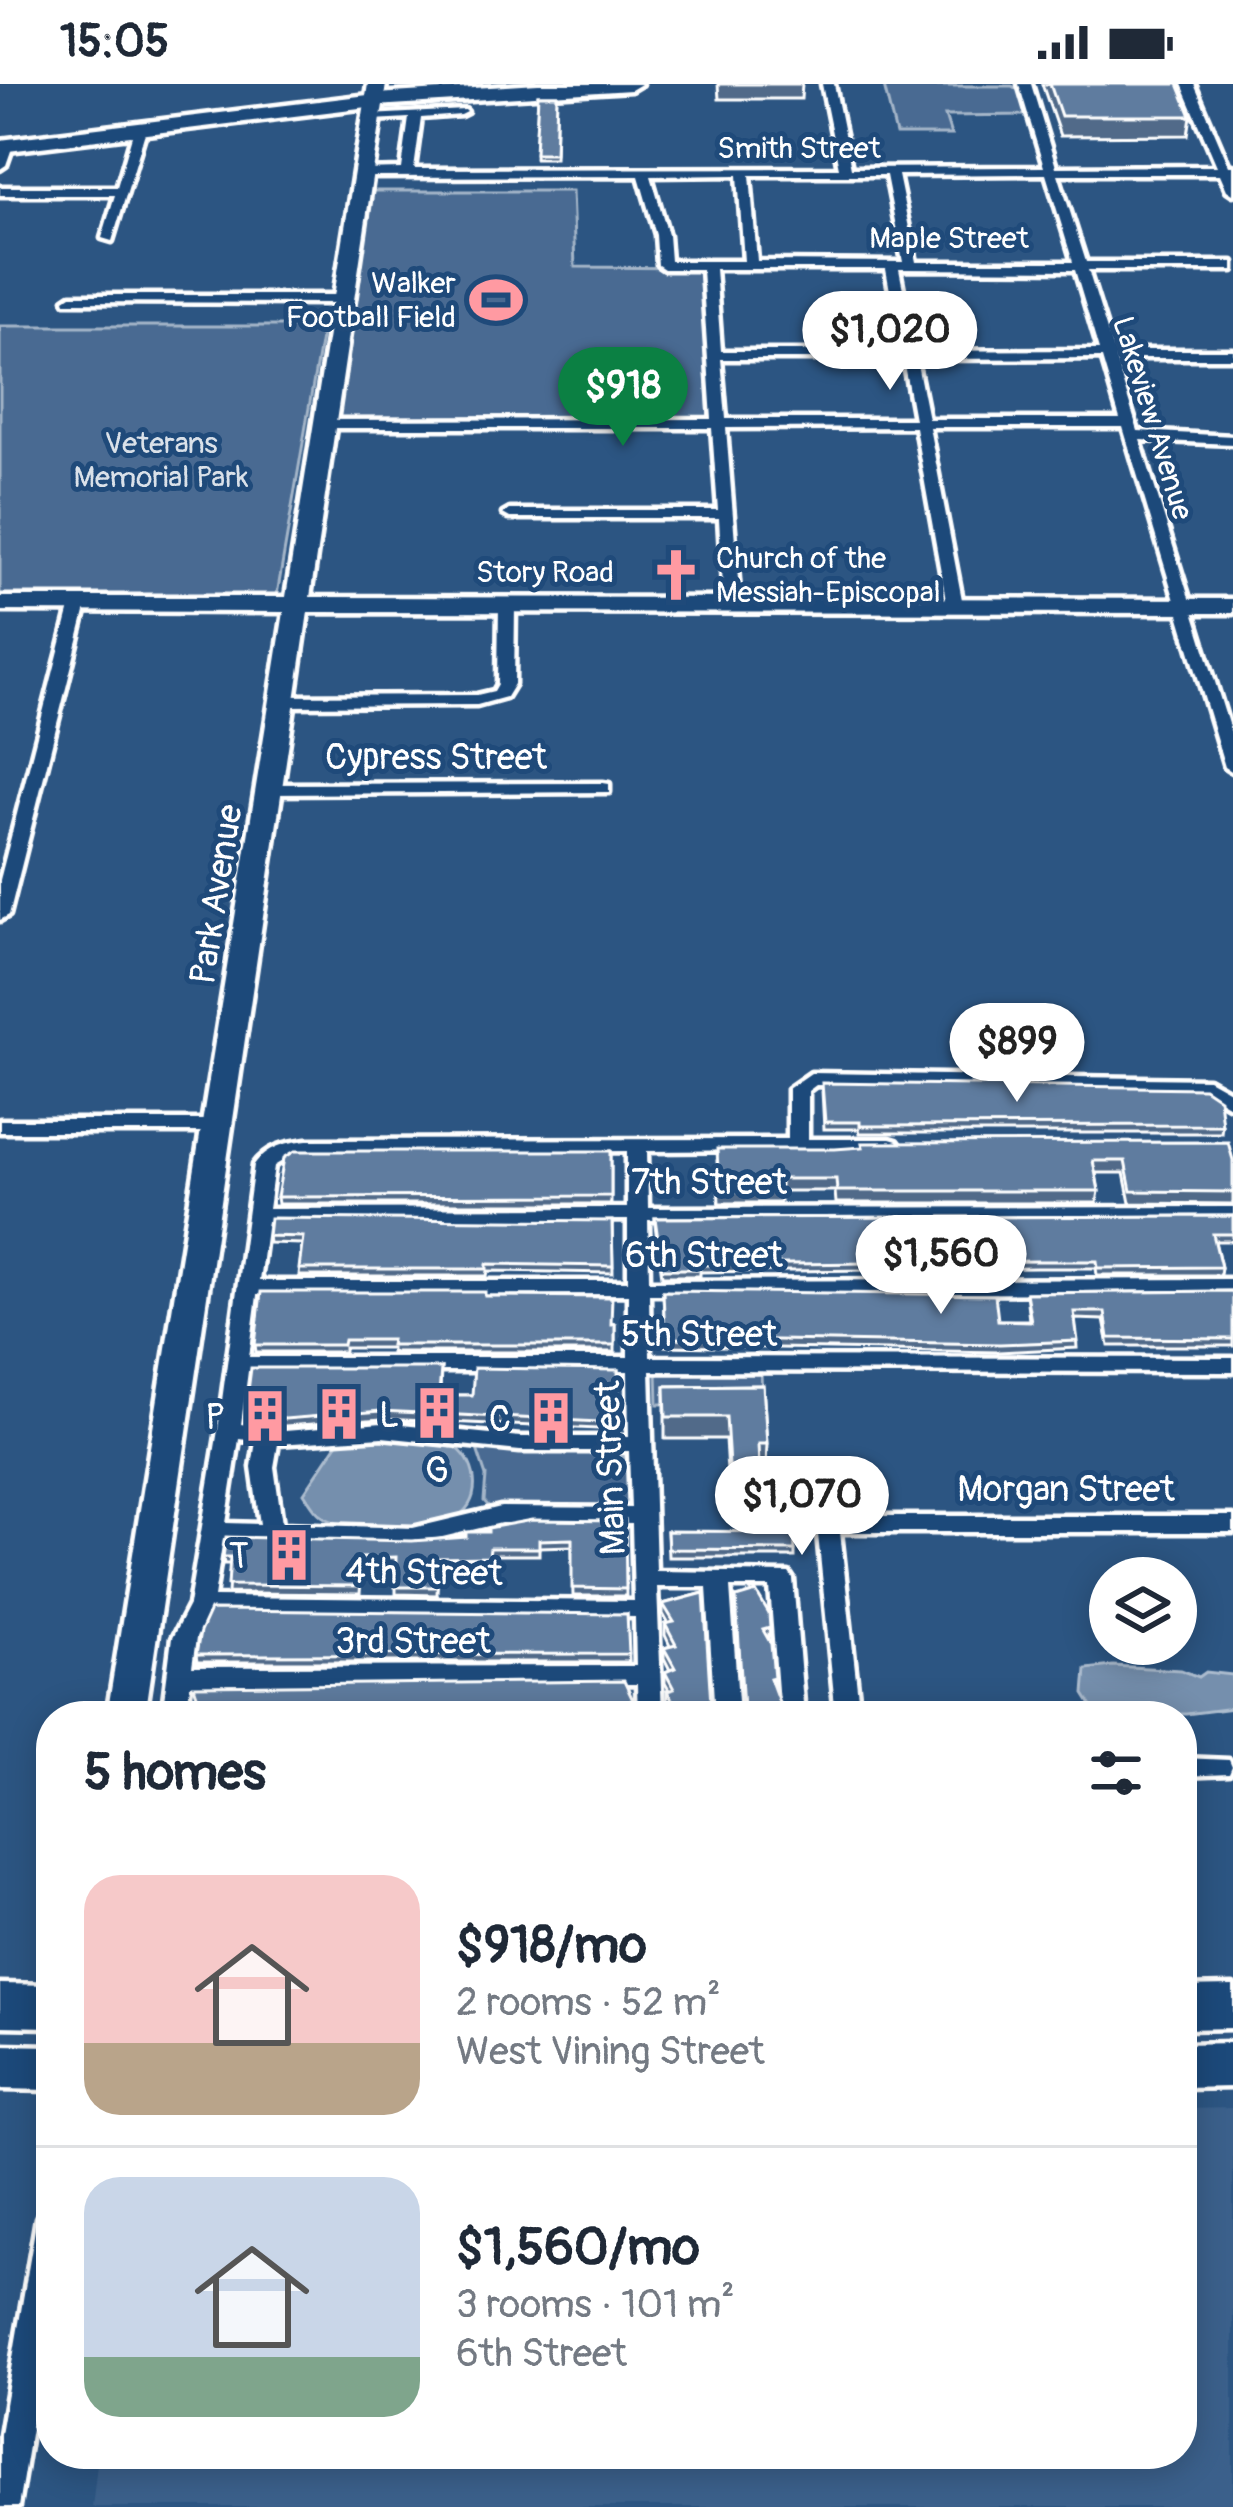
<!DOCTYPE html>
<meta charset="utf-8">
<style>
body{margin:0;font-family:Pangolin,sans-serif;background:#f2f2f3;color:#1f2937;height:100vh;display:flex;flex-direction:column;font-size:45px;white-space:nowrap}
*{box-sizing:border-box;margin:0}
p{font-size:39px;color:#747a83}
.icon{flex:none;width:66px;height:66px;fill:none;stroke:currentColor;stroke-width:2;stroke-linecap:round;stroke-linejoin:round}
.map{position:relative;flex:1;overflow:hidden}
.side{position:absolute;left:36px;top:1617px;width:1161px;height:768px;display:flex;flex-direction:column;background:#fff;border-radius:48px;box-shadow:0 6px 30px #0003}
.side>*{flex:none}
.fabs{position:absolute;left:1089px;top:1473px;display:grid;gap:24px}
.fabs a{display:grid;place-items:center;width:108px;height:108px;border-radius:50%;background:#fff;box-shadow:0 6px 30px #0003;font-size:60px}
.price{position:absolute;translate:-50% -102px;padding:0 27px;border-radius:42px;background:#fff;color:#222;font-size:39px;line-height:78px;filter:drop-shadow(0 3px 6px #0008)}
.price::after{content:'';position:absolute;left:50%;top:72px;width:36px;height:27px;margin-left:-18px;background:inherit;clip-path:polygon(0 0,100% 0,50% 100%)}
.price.on{background:#0b8043;color:#fff}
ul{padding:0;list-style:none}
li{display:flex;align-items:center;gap:36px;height:300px;padding:0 48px}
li+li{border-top:3px solid #e0e1e3}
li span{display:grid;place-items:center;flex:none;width:336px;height:240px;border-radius:36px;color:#555}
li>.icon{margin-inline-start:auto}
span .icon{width:144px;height:144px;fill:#fffc;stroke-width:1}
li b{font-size:51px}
h2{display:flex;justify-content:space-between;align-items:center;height:144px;padding:0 48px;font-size:51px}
.status{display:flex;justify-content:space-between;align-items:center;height:84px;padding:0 60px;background:#fff;direction:ltr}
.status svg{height:33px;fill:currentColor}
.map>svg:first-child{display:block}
</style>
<div class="status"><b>15:05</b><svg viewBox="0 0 49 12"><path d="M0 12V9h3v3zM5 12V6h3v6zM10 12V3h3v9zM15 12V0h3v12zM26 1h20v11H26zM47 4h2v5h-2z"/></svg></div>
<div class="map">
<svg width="1233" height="2423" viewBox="0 0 1233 2423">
<rect width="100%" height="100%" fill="#2c5582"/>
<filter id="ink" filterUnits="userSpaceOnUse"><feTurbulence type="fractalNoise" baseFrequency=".00833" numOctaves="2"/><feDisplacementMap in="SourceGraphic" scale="24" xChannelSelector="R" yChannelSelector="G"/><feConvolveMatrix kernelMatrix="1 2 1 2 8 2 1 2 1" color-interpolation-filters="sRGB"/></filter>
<g filter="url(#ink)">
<polygon fill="#3b618b" points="1233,2024 1233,2423 92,2423 98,2370 1182,2370 1182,2025"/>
<g fill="#486b92" stroke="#a4b5c8" stroke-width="3">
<polygon points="884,2 1012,2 1020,7 1028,31 945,32 951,51 896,51"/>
<polygon points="371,107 572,107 575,183 700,184 709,336 336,337"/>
<polygon points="0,242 323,242 277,511 0,511"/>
<polygon points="657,1287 761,1288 762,1320 658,1320"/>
<polygon points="477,1365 595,1366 602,1373 627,1373 629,1427 493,1427 484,1417 486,1392"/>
</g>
<g fill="#748fad" stroke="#acbcce" stroke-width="3">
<path d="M396,1351C413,1354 437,1354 452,1361C477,1374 484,1416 458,1432C426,1453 364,1451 329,1436C317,1431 311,1420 304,1409L339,1357Z"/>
<polygon points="1113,1582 1181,1586 1199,1593 1206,1588 1233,1591 1233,1624 1186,1630 1096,1629 1084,1610 1086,1585"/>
</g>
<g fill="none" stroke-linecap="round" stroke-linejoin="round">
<g stroke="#fff" stroke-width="9">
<g id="street">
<path d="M822,0H834L851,84L1044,83L1019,0H1031L1056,83L1217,82L1182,0H1194L1229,82H1233V110L1227,106L1220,90H1058L1086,178H1233V186H1088L1113,266H1233V274H1115L1138,347L1233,352V360L1140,356L1233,656V688L1225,683L1123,343H929L963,521L955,526L947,521L915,343L726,344L740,521L732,526L724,521L719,434H510L503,430L510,426H718L712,344H325L318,340L325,336L712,335L702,185H664L658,181L656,151L639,92L365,93L361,92V86L402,85L409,34L373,36L369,35V31L465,26L467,28L461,31L421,34L414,85L839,84ZM1046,90L1073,178H916L898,91ZM738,91L744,177H670L668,151L651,92ZM750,91H886L903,178L757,177ZM715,185H886L901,267H721ZM899,185L1075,186L1099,266L915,267ZM1102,274L1120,335H928L916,275ZM721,275H903L914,335H726Z"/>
<polygon points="140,42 146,45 112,157 102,154 115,111 0,111 0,103 117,103 134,45"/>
<polygon points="7,57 13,61 6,81 0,85 0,64"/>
<polygon points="71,211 345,211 351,215 345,219 66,218 65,215"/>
<polygon points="79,515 87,520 9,831 0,836 0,796 71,520"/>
<polygon points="507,516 515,521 514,600 506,613 477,621 281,622 273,617 281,612 477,611 494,607 498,600 499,521"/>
<polygon points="603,699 609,700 609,708 270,710 262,705 270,700"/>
<path d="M811,989L1208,995L1233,1009V1024L1204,1007L816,1001L808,1007V1055H890L897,1057L900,1061L897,1065L647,1067L648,1124L1233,1123V1135L648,1136L649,1197L1233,1195V1209L649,1210L650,1273L1233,1274V1288L650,1287L656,1487L789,1489L793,1495L804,1632H780L770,1503H730L739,1632H715L707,1503H657L662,1632H638L637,1600L190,1601L186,1632H162L172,1554L189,1521L218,1346L254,1081C268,1062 285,1059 307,1056L788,1055V1005ZM627,1067V1124L268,1125L274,1082L294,1070ZM628,1136V1197H259L267,1137ZM628,1210V1273H249L257,1211ZM248,1287H628L629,1353H520L382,1339L285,1347L241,1340ZM382,1353L520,1367H629L631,1424L501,1423L413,1444L282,1440L274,1383L278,1360ZM239,1355L256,1357L252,1383L260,1440L226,1439ZM501,1439L632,1440L634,1517L214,1513L223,1454L413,1460ZM208,1529L635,1533L636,1582L192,1583L196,1554Z"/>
<polygon points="0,1036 219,1036 229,1042 219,1048 0,1048"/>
<polygon points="828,1432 1233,1432 1233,1448 840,1448 860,1632 836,1632 817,1440 820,1434"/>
<polygon points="1182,1674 1229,1676 1232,1683 1229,1690 1182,1692"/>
<polygon points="51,2122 51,2222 18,2423 0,2423 0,2350 37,2134 41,2125"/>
</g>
</g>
<g stroke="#fff" stroke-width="9">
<polygon id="secondary" points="368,0 386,0 310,513 1233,515 1233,529 308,528 145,1632 107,1632 284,528 0,527 0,513 286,513"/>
</g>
<g stroke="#fff" stroke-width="9">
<polygon id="primary" points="538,0 641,0 631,6 376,22 0,68 0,56 376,10"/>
</g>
<g stroke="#fff" stroke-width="9">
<g id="highway">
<polygon points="0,1900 51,1901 51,1943 0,1942"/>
<polygon points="1233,1902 1233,1944 1182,1945 1182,1903"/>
<polygon points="1233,1959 1233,2003 1182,2004 1182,1960"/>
<polygon points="0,1961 51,1962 51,2006 0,2005"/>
</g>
</g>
<use href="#street" fill="#1f4a7a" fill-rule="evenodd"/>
<use href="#secondary" fill="#1f4a7a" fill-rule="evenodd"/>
<use href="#primary" fill="#1f4a7a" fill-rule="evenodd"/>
<use href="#highway" fill="#1f4a7a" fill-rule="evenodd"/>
</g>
<g fill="#516b89" stroke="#fff" stroke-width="3">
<polygon points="718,0 802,0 801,15 719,15"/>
<polygon points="1042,0 1178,0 1191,32 1188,51 1060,52"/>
<polygon points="538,11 557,11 555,74 535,74"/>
<polygon points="822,1006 1222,1041 1221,1049 860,1049 859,1045 824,1045"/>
<polygon points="611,1067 611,1120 278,1120 277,1113"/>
<polygon points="1233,1076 1233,1120 1130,1119 1124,1089 1096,1089 1099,1107 1097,1119 836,1119 835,1107 780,1107 780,1119 719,1119 717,1077"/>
<polygon points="1233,1132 1233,1157 1215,1157 1221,1183 1220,1191 1097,1191 1096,1184 1037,1184 700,1188 700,1192 662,1192 655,1141 655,1134"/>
<polygon points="612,1137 613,1189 488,1187 487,1192 299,1192 302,1160 269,1159 268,1152"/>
<polygon points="663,1207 998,1236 1029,1236 1026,1209 1233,1207 1233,1262 1109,1262 1104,1236 1075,1235 1077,1264 999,1268 665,1262"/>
<polygon points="485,1212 615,1240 615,1268 391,1268 391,1264 344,1264 344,1268 256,1268 255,1261"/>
<polygon points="441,1284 440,1311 472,1311 618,1286 619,1346 382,1335 285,1342 246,1336 245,1329"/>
<polygon points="763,1301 767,1360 766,1382 759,1382 758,1403 728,1404 725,1355 665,1355 665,1302"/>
<polygon points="625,1437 626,1512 573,1512 572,1462 539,1463 539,1471 490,1471 490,1480 438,1481 437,1511 396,1510 396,1481 362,1481 360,1510 228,1509 230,1480 224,1480 223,1473 466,1453 488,1448"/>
<polygon points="667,1447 795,1466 795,1473 668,1473"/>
<polygon points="704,1509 711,1621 715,1626 742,1624 736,1514 770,1544 768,1555 773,1603 784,1632 668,1632 668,1629 673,1628 667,1618 667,1607 669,1606 665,1599 665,1588 670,1586 664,1574 664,1564 670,1562 665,1551 665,1540 668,1539 663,1530 663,1520"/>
<polygon points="627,1530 629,1578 197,1578 196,1571"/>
</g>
<polygon fill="#42576f" stroke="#fff" stroke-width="3" points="633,1616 633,1624 611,1632 611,1625"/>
<g fill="#5e7c9f" stroke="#fff" stroke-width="3">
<polygon points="1050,0 1178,0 1191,32 1061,32"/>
<polygon points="538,11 557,11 555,69 535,69"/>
<polygon points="822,999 1204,1004 1219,1014 1222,1041 860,1042 860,1038 825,1038"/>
<polygon points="1228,1058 1233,1076 1233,1108 1131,1107 1125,1077 1093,1077 1099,1107 837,1107 836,1095 780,1095 780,1107 719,1107 717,1065 835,1065 863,1063 862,1059"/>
<polygon points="295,1067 611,1067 611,1112 277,1113 284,1074"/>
<polygon points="1233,1132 1233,1150 1213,1150 1221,1183 1098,1184 1097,1177 1038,1177 700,1181 700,1185 662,1185 655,1134"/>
<polygon points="270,1134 612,1137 613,1182 487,1180 487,1185 299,1185 303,1153 268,1152"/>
<polygon points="663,1207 995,1211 998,1236 1031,1237 1026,1209 1233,1207 1233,1255 1109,1254 1105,1228 1074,1228 1078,1257 1000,1260 665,1254"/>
<polygon points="261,1208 485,1208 485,1212 612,1213 611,1240 615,1240 615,1261 390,1261 391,1256 344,1256 343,1261 255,1261"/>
<polygon points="251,1284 441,1284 439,1311 472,1311 474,1284 618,1286 619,1339 381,1327 285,1335 245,1329"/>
<polygon points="763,1301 767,1360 758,1360 759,1382 729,1382 726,1333 666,1333 665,1302"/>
<polygon points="532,1436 625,1437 626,1505 572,1504 572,1455 539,1456 539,1464 490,1464 489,1473 437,1474 437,1503 395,1503 396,1473 361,1474 359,1502 228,1501 230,1473 223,1473 226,1453 412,1457 466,1453 466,1448 488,1448 488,1444"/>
<polygon points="667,1447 794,1448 795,1466 668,1465"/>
<polygon points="756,1508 769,1530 770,1544 763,1546 771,1560 774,1593 770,1594 784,1632 669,1632 668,1629 678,1626 667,1607 674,1605 665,1588 675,1584 664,1564 676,1561 665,1540 674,1538 663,1520 704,1509 711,1621 715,1626 743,1624 736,1514"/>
<polygon points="210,1526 627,1530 629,1570 196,1571 200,1548"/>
<polygon points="624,1597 633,1616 611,1625 614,1632 371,1632 368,1626 368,1632 204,1632 194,1602"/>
</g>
</g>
<defs>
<g id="stadium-bare" transform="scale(4.14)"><path d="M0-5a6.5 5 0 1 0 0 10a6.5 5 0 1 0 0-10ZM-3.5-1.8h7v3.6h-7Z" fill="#ff9aa2" stroke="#1f4a7a" stroke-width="2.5" paint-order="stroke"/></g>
<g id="church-bare" transform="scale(4.14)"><path d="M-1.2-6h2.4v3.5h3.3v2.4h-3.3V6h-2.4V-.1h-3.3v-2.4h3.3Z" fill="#ff9aa2" stroke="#1f4a7a" stroke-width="2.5" paint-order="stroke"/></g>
<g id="building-bare" transform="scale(4.14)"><path d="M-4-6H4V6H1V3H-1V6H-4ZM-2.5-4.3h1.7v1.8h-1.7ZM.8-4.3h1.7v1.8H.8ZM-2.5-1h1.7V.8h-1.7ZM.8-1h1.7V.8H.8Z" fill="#ff9aa2" stroke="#1f4a7a" stroke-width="2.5" paint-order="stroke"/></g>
</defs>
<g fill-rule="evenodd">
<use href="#stadium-bare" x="496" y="216"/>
<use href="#church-bare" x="676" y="491"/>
<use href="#building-bare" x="437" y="1329"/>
<use href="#building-bare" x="339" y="1330"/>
<use href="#building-bare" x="265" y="1332"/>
<use href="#building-bare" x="551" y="1334"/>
<use href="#building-bare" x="289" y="1471"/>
</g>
<g text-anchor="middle" stroke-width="10" stroke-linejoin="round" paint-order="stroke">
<g font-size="30" fill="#fff" stroke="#1f4a7a">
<text x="799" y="74">Smith Street</text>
<text x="949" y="164">Maple Street</text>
<text transform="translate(1153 334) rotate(73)" y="10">Lakeview Avenue</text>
<text x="545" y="498">Story Road</text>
</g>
<g font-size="30" fill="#fff" stroke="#1f4a7a" text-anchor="end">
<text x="456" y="209">Walker<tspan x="456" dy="34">Football Field</tspan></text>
<text x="716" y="484" text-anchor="start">Church of the<tspan x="716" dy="34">Messiah-Episcopal</tspan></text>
</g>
<g font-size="30" fill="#dae1e9" stroke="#1f4a7a">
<text x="161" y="369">Veterans<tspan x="161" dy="34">Memorial Park</tspan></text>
</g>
<g font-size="36" fill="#fff" stroke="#1f4a7a">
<text x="436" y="685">Cypress Street</text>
<text transform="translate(215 810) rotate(-81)" y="13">Park Avenue</text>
<text x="709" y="1110">7th Street</text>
<text x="704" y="1183">6th Street</text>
<text x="699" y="1262">5th Street</text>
<text transform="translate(609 1384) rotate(-92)" y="13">Main Street</text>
<text x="1066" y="1417">Morgan Street</text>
<text transform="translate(424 1487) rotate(1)" y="13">4th Street</text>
<text x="413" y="1569">3rd Street</text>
</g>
<g font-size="36" fill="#fff" stroke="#1f4a7a" text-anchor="end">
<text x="379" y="1343" text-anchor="start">L</text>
<text x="225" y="1345">P</text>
<text x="511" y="1347">C</text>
<text x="437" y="1398" text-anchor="middle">G</text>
<text x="249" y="1484">T</text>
</g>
</g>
</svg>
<div class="fabs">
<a><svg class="icon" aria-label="layers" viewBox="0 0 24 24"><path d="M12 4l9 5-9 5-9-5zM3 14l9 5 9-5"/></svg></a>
</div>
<b class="price" style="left:890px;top:309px">$1,020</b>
<b class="price on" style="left:623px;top:365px">$918</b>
<b class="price" style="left:1017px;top:1021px">$899</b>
<b class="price" style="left:941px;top:1233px">$1,560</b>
<b class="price" style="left:802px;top:1474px">$1,070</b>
<section class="side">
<h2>5 homes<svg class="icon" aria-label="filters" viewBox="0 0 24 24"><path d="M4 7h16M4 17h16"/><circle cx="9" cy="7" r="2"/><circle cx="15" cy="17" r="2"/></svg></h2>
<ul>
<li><span style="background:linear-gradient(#f6c9c9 70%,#b9a48a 0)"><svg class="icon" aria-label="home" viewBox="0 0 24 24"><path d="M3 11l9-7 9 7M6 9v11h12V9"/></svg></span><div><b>$918/mo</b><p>2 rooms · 52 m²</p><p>West Vining Street</p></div></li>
<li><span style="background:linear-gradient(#c9d6e8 75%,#7fa58c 0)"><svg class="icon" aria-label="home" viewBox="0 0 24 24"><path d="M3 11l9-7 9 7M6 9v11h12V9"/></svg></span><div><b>$1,560/mo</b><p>3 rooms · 101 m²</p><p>6th Street</p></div></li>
</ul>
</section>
</div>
